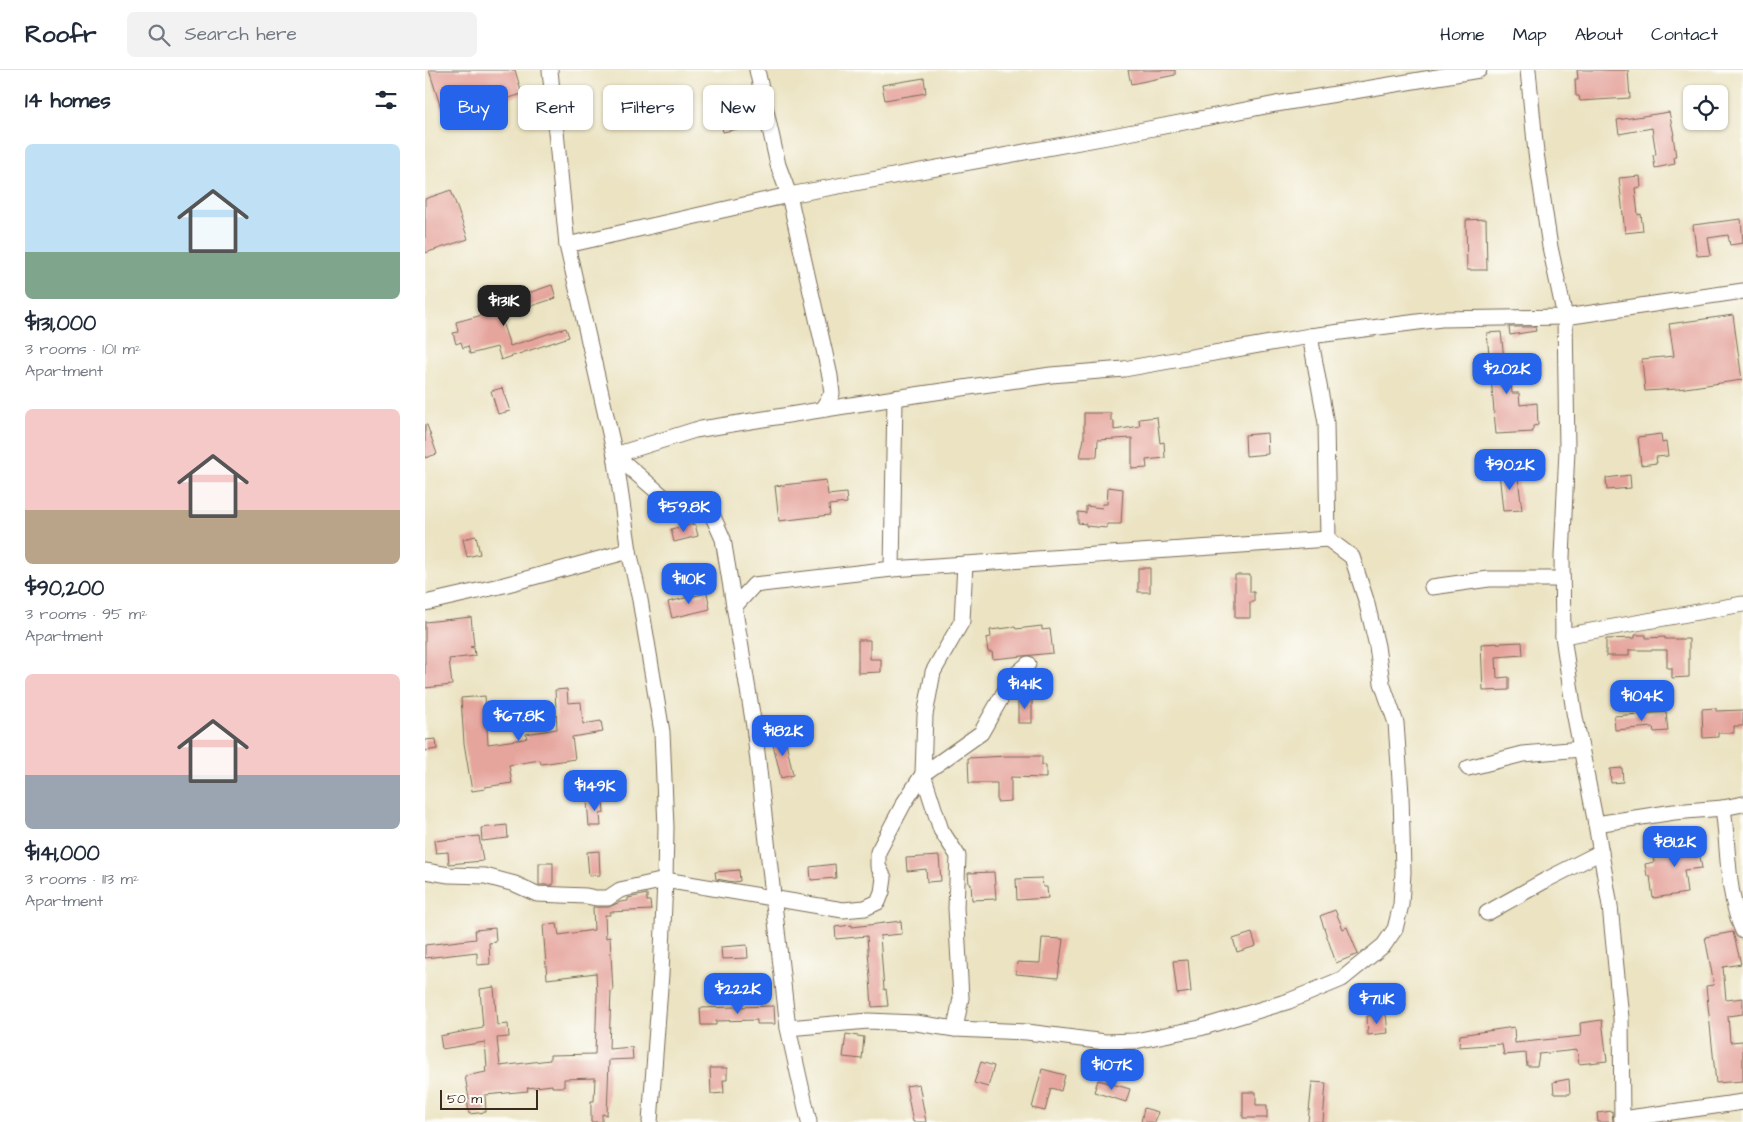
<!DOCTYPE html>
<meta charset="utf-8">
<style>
body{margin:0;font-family:"Architects Daughter",sans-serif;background:#f2f2f3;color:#1f2937;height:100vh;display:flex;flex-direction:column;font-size:19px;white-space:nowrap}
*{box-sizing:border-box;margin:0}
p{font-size:16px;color:#747a83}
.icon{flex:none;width:28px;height:28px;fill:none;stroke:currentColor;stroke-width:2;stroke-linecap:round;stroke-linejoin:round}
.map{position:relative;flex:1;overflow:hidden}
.side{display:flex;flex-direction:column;background:#fff;width:425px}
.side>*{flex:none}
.top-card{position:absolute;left:15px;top:15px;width:475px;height:45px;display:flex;gap:10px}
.controls{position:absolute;left:1258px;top:15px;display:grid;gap:10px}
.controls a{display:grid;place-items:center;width:45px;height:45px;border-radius:8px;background:#fff;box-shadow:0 1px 4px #0004;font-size:25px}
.scale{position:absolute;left:15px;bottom:12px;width:98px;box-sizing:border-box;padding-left:5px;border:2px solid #3b2a1e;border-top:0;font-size:14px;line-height:18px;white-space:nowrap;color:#3b2a1e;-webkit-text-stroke:4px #fdfcf7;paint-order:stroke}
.price{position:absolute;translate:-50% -42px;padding:0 11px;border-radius:10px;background:#2563eb;color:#fff;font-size:16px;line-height:32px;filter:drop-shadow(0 1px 2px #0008)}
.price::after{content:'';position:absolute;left:50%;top:30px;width:15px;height:11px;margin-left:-8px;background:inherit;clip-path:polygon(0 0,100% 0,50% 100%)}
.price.selected{background:#222;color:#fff}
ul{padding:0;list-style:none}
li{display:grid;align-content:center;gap:10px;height:265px;padding:0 25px}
li span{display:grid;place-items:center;height:155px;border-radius:8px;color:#555}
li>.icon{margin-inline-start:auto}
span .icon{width:90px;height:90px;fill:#fffc;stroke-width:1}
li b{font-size:21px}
h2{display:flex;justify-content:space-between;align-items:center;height:60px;padding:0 25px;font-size:21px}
.pill{padding:0 18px;border-radius:8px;background:#fff;box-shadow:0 1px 4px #0004;font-size:18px;line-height:45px}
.pill.selected{background:#2563eb;color:#fff}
header{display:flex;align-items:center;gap:30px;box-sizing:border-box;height:70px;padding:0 25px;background:#fff;border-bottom:1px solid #e0e1e3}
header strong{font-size:24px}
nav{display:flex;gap:28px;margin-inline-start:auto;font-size:18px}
.search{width:350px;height:45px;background:#f2f2f3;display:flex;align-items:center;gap:12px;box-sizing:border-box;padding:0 18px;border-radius:8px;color:#747a83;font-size:19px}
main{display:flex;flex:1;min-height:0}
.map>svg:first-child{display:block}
</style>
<header>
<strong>Roofr</strong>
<div class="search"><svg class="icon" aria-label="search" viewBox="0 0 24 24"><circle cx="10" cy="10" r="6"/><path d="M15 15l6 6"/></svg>Search here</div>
<nav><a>Home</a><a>Map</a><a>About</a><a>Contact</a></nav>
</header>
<main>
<section class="side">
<h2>14 homes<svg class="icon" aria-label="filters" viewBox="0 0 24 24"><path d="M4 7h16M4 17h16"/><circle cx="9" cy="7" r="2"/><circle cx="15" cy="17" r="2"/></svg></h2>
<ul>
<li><span style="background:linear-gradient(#bfe0f5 70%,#7fa58c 0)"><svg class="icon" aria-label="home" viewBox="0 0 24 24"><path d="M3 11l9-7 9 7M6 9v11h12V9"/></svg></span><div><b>$131,000</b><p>3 rooms · 101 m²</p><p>Apartment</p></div></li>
<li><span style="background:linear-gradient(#f6c9c9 65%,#b9a48a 0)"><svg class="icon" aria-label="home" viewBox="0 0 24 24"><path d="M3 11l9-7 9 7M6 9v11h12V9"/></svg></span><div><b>$90,200</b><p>3 rooms · 95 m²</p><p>Apartment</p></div></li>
<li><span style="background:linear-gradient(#f6c9c9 65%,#9aa5b1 0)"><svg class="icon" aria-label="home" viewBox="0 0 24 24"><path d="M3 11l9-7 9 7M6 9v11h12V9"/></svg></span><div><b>$141,000</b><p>3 rooms · 113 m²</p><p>Apartment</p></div></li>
</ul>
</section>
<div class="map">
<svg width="1318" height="1052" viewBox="0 0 1318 1052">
<rect width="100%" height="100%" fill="#fdfcf7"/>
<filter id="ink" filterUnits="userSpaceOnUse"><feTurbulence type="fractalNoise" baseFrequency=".02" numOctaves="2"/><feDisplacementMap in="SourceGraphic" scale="10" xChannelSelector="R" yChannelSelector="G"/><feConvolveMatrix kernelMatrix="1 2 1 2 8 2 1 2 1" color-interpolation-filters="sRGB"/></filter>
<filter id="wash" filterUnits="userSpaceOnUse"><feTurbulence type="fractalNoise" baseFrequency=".0096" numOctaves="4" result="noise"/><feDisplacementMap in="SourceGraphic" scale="20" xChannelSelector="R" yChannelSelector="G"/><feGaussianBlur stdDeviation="1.12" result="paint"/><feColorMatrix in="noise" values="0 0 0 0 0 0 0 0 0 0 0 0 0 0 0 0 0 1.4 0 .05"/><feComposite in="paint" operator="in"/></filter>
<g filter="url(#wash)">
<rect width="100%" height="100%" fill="#ebe3c2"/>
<g id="blocks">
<g fill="#e5a59d">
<polygon points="4,0 90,0 97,24 19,48"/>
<polygon points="703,0 750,0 750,5 706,14"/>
<polygon points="1152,0 1203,0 1205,28 1155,31 1154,26 1151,26 1150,9 1153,9"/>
<polygon points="499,8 501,23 460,30 457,15"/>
<polygon points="327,20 335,57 323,60 322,57 298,62 292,33 314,28 313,23"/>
<polygon points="1244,42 1249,65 1248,65 1251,87 1249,87 1250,94 1230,98 1228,85 1231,84 1227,58 1194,64 1192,50"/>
<polygon points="1215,106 1216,117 1210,118 1213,145 1216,144 1218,161 1200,163 1194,108"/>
<polygon points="26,120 43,169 0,183 0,129"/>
<polygon points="1061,149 1062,200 1042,200 1041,150"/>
<polygon points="1316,149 1318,173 1305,175 1303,165 1283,168 1286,185 1272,186 1268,155"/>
<polygon points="127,215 131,228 75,246 85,276 141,258 144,267 76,290 72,277 45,284 43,276 38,278 36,272 31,274 28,263 33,262 31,252 61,244 59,238"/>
<polygon points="1308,245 1317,310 1253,319 1220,321 1217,289 1249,286 1244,254"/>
<polygon points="1084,257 1110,257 1111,261 1085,265"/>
<polygon points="1076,262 1081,306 1085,305 1087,323 1094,323 1095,335 1112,333 1113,355 1108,356 1108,362 1071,364 1062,263"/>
<polygon points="77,318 85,341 73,344 66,321"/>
<polygon points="659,343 686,343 686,351 689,351 689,360 715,356 714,349 732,347 735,373 739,372 740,388 721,390 722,398 707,399 707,368 673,370 672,387 655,387 659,369"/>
<polygon points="0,355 2,355 12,384 0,388"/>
<polygon points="842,363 843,384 821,386 820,365"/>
<polygon points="1236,364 1237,373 1241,372 1243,386 1231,387 1232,393 1216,395 1213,367"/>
<polygon points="1092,400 1097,440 1078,441 1074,402"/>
<polygon points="1205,405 1206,418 1182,420 1181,408"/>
<polygon points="401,410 403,425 421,423 422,433 404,435 405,445 354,451 350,416"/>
<polygon points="683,417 698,419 696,454 682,454 682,458 661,456 661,454 653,453 653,442 661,443 661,436 677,438 678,434 682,434"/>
<polygon points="270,454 273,466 249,472 246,459"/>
<polygon points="51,466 55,484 42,487 38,469"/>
<rect x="713" y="498" width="12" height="24"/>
<polygon points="810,505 825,505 825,522 829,522 829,532 825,532 825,548 810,548"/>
<polygon points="282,523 285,539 247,548 243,532"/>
<polygon points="46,547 49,576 45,577 49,578 50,586 24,589 27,615 0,618 0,552"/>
<polygon points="617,556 617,560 625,559 628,583 568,589 567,582 563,582 561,568 566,567 565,560 590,557 591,559"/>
<polygon points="1210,565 1221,565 1221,568 1240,567 1240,569 1264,569 1264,607 1247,608 1247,598 1242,598 1242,580 1204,580 1204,586 1181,586 1181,569 1210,568"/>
<polygon points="433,570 445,570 445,589 456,589 456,602 433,603"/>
<polygon points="1097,572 1098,585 1071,587 1072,608 1084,607 1084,620 1058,621 1056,574"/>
<polygon points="142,619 143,633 156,632 158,654 176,651 178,662 147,667 150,689 116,694 115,690 84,695 87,713 60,717 60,719 47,721 39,673 36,628 60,626 63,674 99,669 102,668 101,664 132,659 130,620"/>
<rect x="593" y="628" width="14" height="25"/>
<polygon points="1291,638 1291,641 1318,640 1318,656 1309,656 1309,663 1293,663 1293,667 1278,668 1277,639"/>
<polygon points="1241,642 1243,661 1229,662 1228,657 1190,660 1189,646"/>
<polygon points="360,667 368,705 356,708 347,670"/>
<polygon points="11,669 12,679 0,681 0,670"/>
<polygon points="582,686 617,686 617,695 621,695 621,708 586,707 586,731 572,732 572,713 544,713 543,688"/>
<polygon points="1197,698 1198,712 1186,713 1185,699"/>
<polygon points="178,730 179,743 175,744 176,756 164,756 162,731"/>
<polygon points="82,755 83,768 57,771 56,758"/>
<polygon points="1277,763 1279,780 1274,781 1277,798 1259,800 1262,823 1228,828 1225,806 1222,806 1220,794 1229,792 1228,786 1260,782 1258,766"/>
<polygon points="54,766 58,791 24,794 23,782 11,783 9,771"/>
<polygon points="174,781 175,805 164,806 162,782"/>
<polygon points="514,786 516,811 502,812 501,799 482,801 481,788"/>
<rect x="114" y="793" width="14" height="22"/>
<polygon points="410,794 411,808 386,810 385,797"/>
<polygon points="314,800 315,811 309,812 291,809 290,802"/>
<polygon points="569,802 571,829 547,830 546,814 544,814 543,803"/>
<polygon points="617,808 618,817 622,817 623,828 592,830 591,809"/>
<polygon points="222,824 222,831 225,831 226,840 185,842 185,845 180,845 181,868 185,867 188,921 186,921 184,979 207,977 208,989 184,990 182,1045 177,1044 177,1052 166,1052 166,1031 169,1031 170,1008 139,1009 139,1017 127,1017 127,1015 102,1018 103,1021 60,1025 61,1042 44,1044 42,1029 44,1029 40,1006 61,1002 60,997 62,997 60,972 17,979 15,966 58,958 55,919 69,917 72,955 83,954 84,967 72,968 75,996 125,990 125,985 170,984 172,925 171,903 122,909 118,855 132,854 134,865 169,860 168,837 184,837 195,832 203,831 203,828"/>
<polygon points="910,840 918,859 922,857 933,884 911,893 895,846"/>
<polygon points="476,851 477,864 455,866 459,920 461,919 463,936 447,937 442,866 411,869 410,857 427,855 427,857"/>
<polygon points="70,858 71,872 64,873 65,894 52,895 52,882 0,888 0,875 51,869 50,860"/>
<polygon points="1308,862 1316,894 1298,897 1301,930 1318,928 1318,944 1303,946 1305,972 1318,971 1318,1011 1291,1013 1281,916 1289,915 1280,867"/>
<polygon points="827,863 831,876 812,882 808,869"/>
<polygon points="617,868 638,869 633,908 591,904 592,892 615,893"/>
<polygon points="322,875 323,888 297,889 296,877"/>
<polygon points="763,890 766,922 752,924 748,891"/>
<polygon points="349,936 350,954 332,954 332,950 291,951 291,955 276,955 275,938"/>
<polygon points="961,944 963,963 943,965 942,946"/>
<polygon points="1177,950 1182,991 1154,994 1152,980 1114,984 1112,996 1102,996 1101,983 1079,985 1077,974 1034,977 1035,965 1089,957 1090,973 1156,966 1155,953"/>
<polygon points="421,964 439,967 437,989 418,987"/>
<polygon points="556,992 569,996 563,1017 549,1013"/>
<polygon points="285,998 302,998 302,1010 298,1010 299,1023 286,1024"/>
<polygon points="617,999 640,1005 636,1021 626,1018 620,1041 607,1038"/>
<polygon points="1144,1009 1145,1024 1129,1024 1128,1012"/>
<polygon points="673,1010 705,1019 701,1032 669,1022"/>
<polygon points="887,1012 901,1013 898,1052 883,1052"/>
<polygon points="494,1014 501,1052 488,1052 481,1016"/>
<polygon points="818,1022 831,1022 831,1035 842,1035 842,1048 818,1048"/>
<polygon points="719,1038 733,1042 730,1052 716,1052"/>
<polygon points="1187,1041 1188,1052 1173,1052 1172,1043"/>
</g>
</g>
</g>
<g filter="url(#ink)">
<use href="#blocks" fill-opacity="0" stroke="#796b57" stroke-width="1"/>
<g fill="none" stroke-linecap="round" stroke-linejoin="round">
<g stroke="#796b57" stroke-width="17">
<g id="minor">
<polyline points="125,0 142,175 190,385 204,481 215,530 237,662 241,757 240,810 236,904 225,1052"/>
<polyline points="332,0 353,95 364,125 405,306 407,324 397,339"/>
<polyline points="1103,0 1111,83 1125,177 1140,247 1142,380 1137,487 1138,566 1149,642 1171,754 1185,836 1196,948 1197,1052"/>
<polyline points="142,175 364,125 693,65 851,34 1054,0"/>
<polyline points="190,385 270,360 470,328 626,305 699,299 885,266 1016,249 1140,247 1318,221"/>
<polyline points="190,385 241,429 285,440 298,469 329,656 363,958 384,1052"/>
<polyline points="467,499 470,328"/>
<polyline points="1007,517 1064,509 1137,509"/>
<polyline points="0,533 79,515 204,481"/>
<polyline points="309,537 329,515 467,499 903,469"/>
<polyline points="1138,566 1318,534"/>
<polyline points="1043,698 1098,684 1156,679"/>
<path d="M1298,738C1304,779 1301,823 1318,861"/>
<polyline points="1171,754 1249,742 1298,738 1318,734"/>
<polyline points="0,801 24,805 60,806 90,814 112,824 161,826 171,828 183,828 195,820 240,810 418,840 440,838 453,832 457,822 459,808 453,796 453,782 479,733 498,704 556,663 588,607 603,594"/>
<polyline points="1062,843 1121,810 1176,782"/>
<polyline points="363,958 443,951 491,953 530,959 602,962 680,972 710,971 775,958 864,931 917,909 959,875 970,859 976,835 978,802 976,724 971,653 957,613 952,576 941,530 927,487 903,469 901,353 885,266"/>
<polyline points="530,959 536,928 531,838 533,786 516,760 498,704 500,645 508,602 537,551 540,494"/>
<polyline points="1197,1049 1318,1032"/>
</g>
</g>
<use href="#minor" stroke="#fff" stroke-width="15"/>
</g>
</g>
</svg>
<div class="controls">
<a><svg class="icon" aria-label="locate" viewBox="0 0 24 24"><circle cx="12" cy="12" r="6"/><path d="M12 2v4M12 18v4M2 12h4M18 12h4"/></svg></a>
</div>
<div class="scale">50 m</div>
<b class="price selected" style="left:79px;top:257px">$131K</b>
<b class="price" style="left:1082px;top:325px">$202K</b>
<b class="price" style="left:1085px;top:421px">$90.2K</b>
<b class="price" style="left:259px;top:463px">$59.8K</b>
<b class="price" style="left:264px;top:535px">$110K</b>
<b class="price" style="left:600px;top:640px">$141K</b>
<b class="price" style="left:1217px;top:652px">$104K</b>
<b class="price" style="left:94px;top:672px">$67.8K</b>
<b class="price" style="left:358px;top:687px">$182K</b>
<b class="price" style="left:170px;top:742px">$149K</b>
<b class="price" style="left:1250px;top:798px">$81.2K</b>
<b class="price" style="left:313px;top:945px">$222K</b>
<b class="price" style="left:952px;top:955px">$71.1K</b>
<b class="price" style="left:687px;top:1021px">$107K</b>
<div class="top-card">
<a class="pill selected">Buy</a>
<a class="pill">Rent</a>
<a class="pill">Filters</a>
<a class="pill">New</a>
</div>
</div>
</main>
